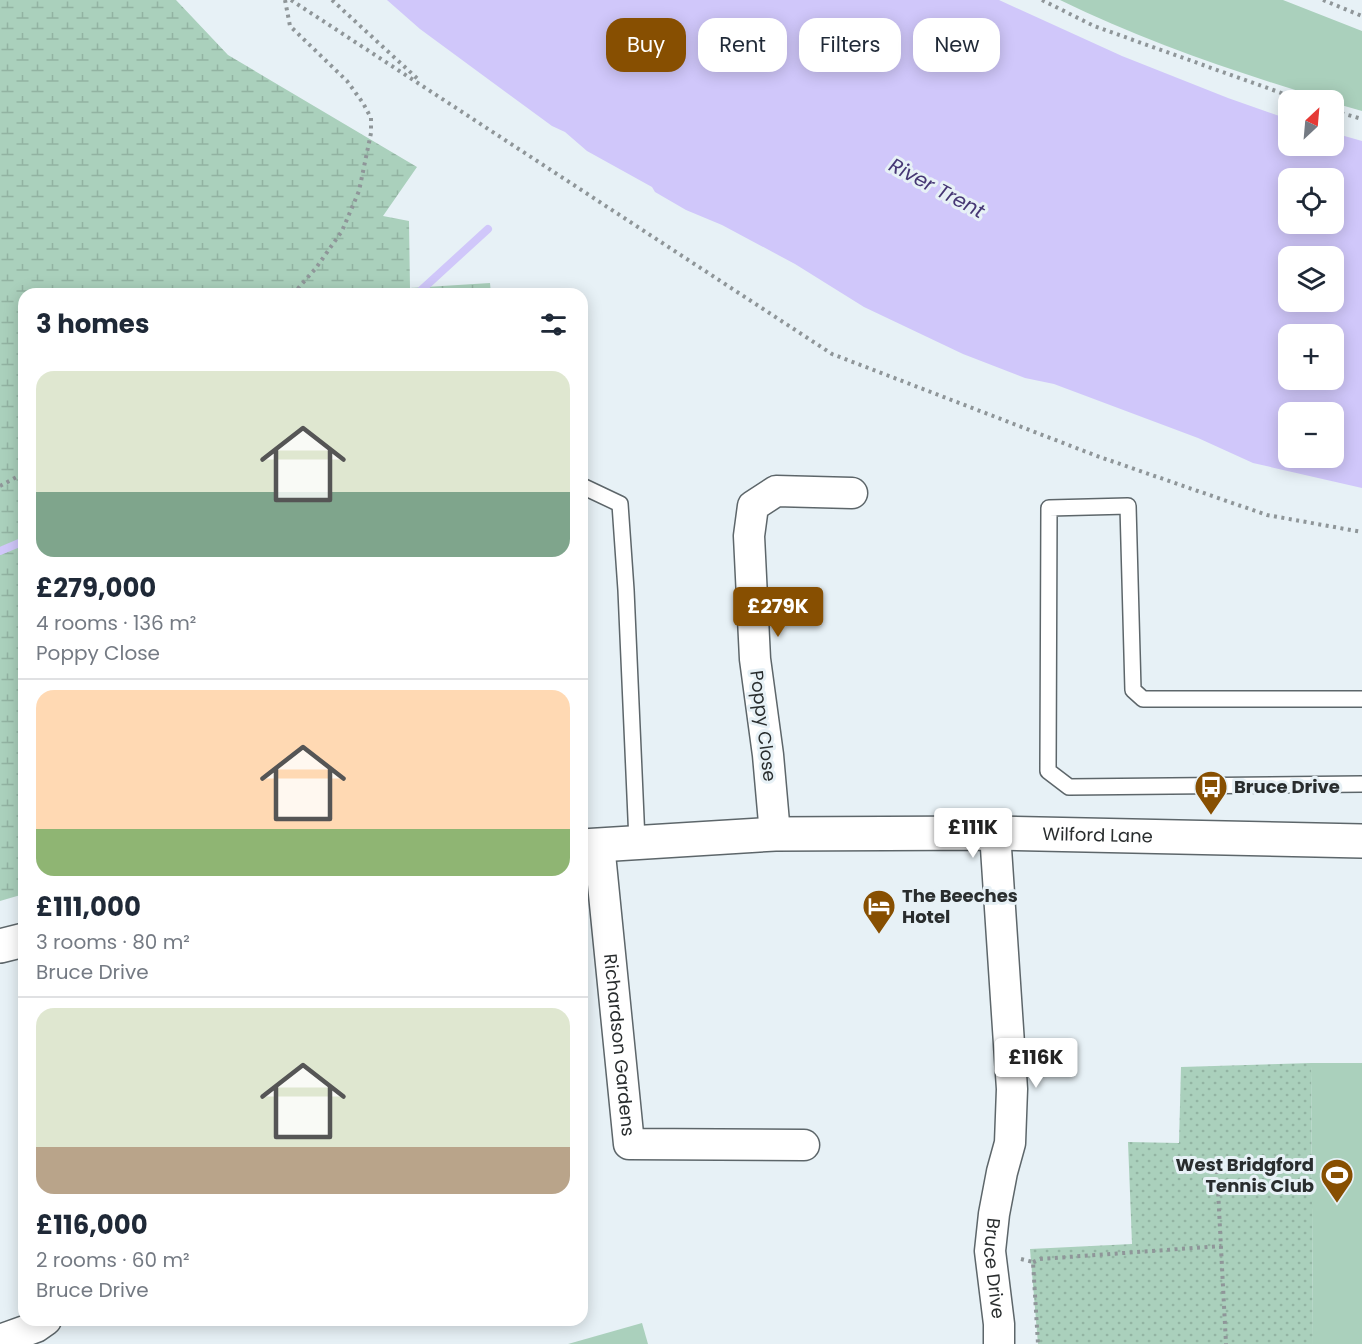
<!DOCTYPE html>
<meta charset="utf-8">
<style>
body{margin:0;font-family:Poppins,sans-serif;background:#f2f2f3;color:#1f2937;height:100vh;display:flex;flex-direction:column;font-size:22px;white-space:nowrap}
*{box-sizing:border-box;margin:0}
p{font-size:20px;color:#747a83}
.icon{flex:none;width:33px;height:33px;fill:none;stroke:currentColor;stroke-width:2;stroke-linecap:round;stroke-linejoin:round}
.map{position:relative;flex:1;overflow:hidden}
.panel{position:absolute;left:18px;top:288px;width:570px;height:1038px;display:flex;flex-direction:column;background:#fff;border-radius:18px;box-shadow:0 3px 15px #0003}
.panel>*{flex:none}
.top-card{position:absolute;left:606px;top:18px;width:570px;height:54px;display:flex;gap:12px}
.needle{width:39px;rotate:26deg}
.controls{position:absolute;left:1278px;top:90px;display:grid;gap:12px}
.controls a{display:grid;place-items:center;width:66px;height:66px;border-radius:12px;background:#fff;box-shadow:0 3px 15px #0003;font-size:30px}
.price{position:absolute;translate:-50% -51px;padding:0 14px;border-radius:6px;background:#fff;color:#222;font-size:20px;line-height:39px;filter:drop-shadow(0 2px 3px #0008)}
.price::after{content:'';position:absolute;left:50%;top:36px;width:18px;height:14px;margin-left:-9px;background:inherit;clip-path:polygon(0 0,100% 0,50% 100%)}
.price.on{background:#874f01;color:#fff}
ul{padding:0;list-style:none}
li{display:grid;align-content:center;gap:12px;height:318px;padding:0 18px}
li+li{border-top:2px solid #e0e1e3}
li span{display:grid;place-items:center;height:186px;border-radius:18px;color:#555}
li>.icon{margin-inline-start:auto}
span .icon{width:108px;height:108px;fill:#fffc;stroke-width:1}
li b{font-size:26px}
h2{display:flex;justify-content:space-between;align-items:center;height:72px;padding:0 18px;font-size:26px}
.pill{padding:0 21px;border-radius:18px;background:#fff;box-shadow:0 3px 15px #0003;font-size:21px;line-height:54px}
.pill.on{background:#874f01;color:#fff}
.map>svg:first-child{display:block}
</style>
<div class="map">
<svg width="1362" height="1344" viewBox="0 0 1362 1344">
<defs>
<pattern id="wetland-marsh" width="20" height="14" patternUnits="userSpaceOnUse" patternTransform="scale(1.5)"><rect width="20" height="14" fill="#aad0bc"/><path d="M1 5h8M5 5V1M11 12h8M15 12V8" fill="none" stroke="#92b3a2"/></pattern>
<pattern id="garden-dots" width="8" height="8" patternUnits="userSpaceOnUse" patternTransform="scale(1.5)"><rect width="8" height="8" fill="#aad0bc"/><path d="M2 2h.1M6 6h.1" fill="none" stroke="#92b3a2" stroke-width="1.8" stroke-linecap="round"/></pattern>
</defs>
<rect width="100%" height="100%" fill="#e7f1f6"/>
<g fill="#aad0bc">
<path d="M1060,0H1283L1362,31V111L1334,103V100H1327C1236,72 1146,42 1060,0Z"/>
<polygon points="1311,1063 1362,1063 1362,1344 1313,1344"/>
<polygon points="642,1323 648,1344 568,1344"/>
</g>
<polygon fill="url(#wetland-marsh)" points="0,0 176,0 228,55 417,167 383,216 409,221 410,288 490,283 491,294 24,294 24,894 0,901"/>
<polygon fill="url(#garden-dots)" points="1311,1063 1313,1344 1038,1344 1030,1249 1132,1244 1128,1142 1179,1143 1181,1067"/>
<path fill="#d0c7fa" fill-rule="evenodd" d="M387,0H999L1122,56L1228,98L1288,119V146H1334V133L1362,141V488L1253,463L1198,438L1054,384L1025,378L963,354L864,307L795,264L722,225L686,210L655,192L652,187L587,151L565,132L552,126L420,29ZM1288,178H1334V224H1288ZM1288,256H1334V302H1288ZM1288,334H1334V380H1288ZM1288,412H1334V458H1288Z"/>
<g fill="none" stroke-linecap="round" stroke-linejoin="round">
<g stroke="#d0c7fa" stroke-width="8">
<polyline points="417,294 488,229"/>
<polyline points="0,551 24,541"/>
</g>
<g stroke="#5d666a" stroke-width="18">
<g id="lane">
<polyline points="582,486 620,504 626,590 637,841"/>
<polyline points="1362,699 1143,699 1133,690 1128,506 1049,508 1048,771 1069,787 1362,784"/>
</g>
</g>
<g stroke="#5d666a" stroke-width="33">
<g id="street">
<path id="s1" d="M995,833L1012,1089L1010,1143L1002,1172L994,1214L990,1251L999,1324V1344"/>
<polyline points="775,834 768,755 755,659 749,536 753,506 776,491 852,493"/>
<path id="s2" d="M599,844L629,1144L804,1145"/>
<polyline points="0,1340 36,1327 46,1320"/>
</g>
</g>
<g stroke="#5d666a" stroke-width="36">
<g id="secondary">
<path id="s3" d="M582,846L775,834L995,833L1362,841"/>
<polyline points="0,946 24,940"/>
</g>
</g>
<g stroke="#8f9699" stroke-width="4" stroke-dasharray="3 4.5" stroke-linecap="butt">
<polyline points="285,0 290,26 347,81 363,103 371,118 371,133 359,191 342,231 316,268 293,294"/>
<polyline points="291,0 832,354 1097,456 1267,515 1362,532"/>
<polyline points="332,0 420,81"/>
<polyline points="1042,0 1094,26 1301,100"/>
<polyline points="1323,0 1362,16"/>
<polyline points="1334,111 1362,119"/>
<polyline points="0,486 24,473"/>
<polyline points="1217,1171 1226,1344"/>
<polyline points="1021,1259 1033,1262 1038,1344"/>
<polyline points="1033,1262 1040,1259 1221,1246"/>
</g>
<use href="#lane" stroke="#fff" stroke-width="15"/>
<use href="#street" stroke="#fff" stroke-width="30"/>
<use href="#secondary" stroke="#fff" stroke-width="33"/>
</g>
<defs>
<g id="bus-pin" transform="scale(1.725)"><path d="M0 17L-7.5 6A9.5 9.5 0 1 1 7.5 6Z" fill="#874f01" stroke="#e7f1f6"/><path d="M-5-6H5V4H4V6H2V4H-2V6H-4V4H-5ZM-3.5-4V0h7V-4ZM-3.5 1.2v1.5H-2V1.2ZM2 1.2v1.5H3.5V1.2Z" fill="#fff"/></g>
<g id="hotel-pin" transform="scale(1.725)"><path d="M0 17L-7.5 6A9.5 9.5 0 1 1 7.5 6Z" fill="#874f01" stroke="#e7f1f6"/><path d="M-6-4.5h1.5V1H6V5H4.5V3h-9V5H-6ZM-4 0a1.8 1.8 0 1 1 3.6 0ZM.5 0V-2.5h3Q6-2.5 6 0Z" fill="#fff"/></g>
<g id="stadium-pin" transform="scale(1.725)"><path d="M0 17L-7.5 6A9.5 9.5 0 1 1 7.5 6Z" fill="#874f01" stroke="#e7f1f6"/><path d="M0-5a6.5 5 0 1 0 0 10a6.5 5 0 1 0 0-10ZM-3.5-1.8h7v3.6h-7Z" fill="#fff"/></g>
</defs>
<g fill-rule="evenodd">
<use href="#bus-pin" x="1211" y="787"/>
<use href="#hotel-pin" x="879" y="906"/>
<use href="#stadium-pin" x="1337" y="1175"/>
</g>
<g text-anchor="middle" stroke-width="6" stroke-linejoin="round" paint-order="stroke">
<g font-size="18" fill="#292d2e" stroke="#e7f1f6">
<text transform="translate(763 726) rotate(83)" y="6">Poppy Close</text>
<text dy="6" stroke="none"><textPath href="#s3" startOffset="516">Wilford Lane</textPath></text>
<text dy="6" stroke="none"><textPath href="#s2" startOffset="202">Richardson Gardens</textPath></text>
<text dy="6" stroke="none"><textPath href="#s1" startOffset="438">Bruce Drive</textPath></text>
</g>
<g font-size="18" font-weight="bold" fill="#292d2e" stroke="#e7f1f6" text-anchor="start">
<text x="1234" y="793">Bruce Drive</text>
<text x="902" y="902">The Beeches<tspan x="902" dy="21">Hotel</tspan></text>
<text x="1314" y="1171" text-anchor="end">West Bridgford<tspan x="1314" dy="21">Tennis Club</tspan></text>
</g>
<g font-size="20" font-style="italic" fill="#463774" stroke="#e7f1f6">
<text transform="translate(937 188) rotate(28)" y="7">River Trent</text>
</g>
</g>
</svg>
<div class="controls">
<a><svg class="needle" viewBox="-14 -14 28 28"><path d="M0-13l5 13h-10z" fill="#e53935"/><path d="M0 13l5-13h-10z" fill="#747a83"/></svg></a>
<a><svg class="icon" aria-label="locate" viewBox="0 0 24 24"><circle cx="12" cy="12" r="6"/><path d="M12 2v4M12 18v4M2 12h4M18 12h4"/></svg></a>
<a><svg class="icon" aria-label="layers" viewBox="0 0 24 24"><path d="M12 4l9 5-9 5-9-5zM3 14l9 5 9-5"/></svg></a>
<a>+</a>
<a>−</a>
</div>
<b class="price on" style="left:778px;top:638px">£279K</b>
<b class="price" style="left:973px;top:859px">£111K</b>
<b class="price" style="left:1036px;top:1089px">£116K</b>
<div class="top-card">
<a class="pill on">Buy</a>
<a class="pill">Rent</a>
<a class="pill">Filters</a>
<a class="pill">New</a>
</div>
<section class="panel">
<h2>3 homes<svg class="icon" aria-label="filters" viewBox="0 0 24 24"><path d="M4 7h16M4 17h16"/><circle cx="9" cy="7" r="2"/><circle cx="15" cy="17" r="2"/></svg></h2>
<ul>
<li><span style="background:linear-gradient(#dfe7d0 65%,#7fa58c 0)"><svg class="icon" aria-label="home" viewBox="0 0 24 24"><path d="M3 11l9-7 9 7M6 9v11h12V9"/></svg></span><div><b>£279,000</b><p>4 rooms · 136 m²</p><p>Poppy Close</p></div></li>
<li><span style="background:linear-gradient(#ffd9b3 75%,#8fb573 0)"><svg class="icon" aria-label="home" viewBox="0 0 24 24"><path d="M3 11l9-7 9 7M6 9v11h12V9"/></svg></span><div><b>£111,000</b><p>3 rooms · 80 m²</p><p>Bruce Drive</p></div></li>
<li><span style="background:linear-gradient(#dfe7d0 75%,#b9a48a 0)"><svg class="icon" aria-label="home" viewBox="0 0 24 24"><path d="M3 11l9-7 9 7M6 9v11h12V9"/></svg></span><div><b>£116,000</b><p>2 rooms · 60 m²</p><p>Bruce Drive</p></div></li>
</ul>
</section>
</div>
